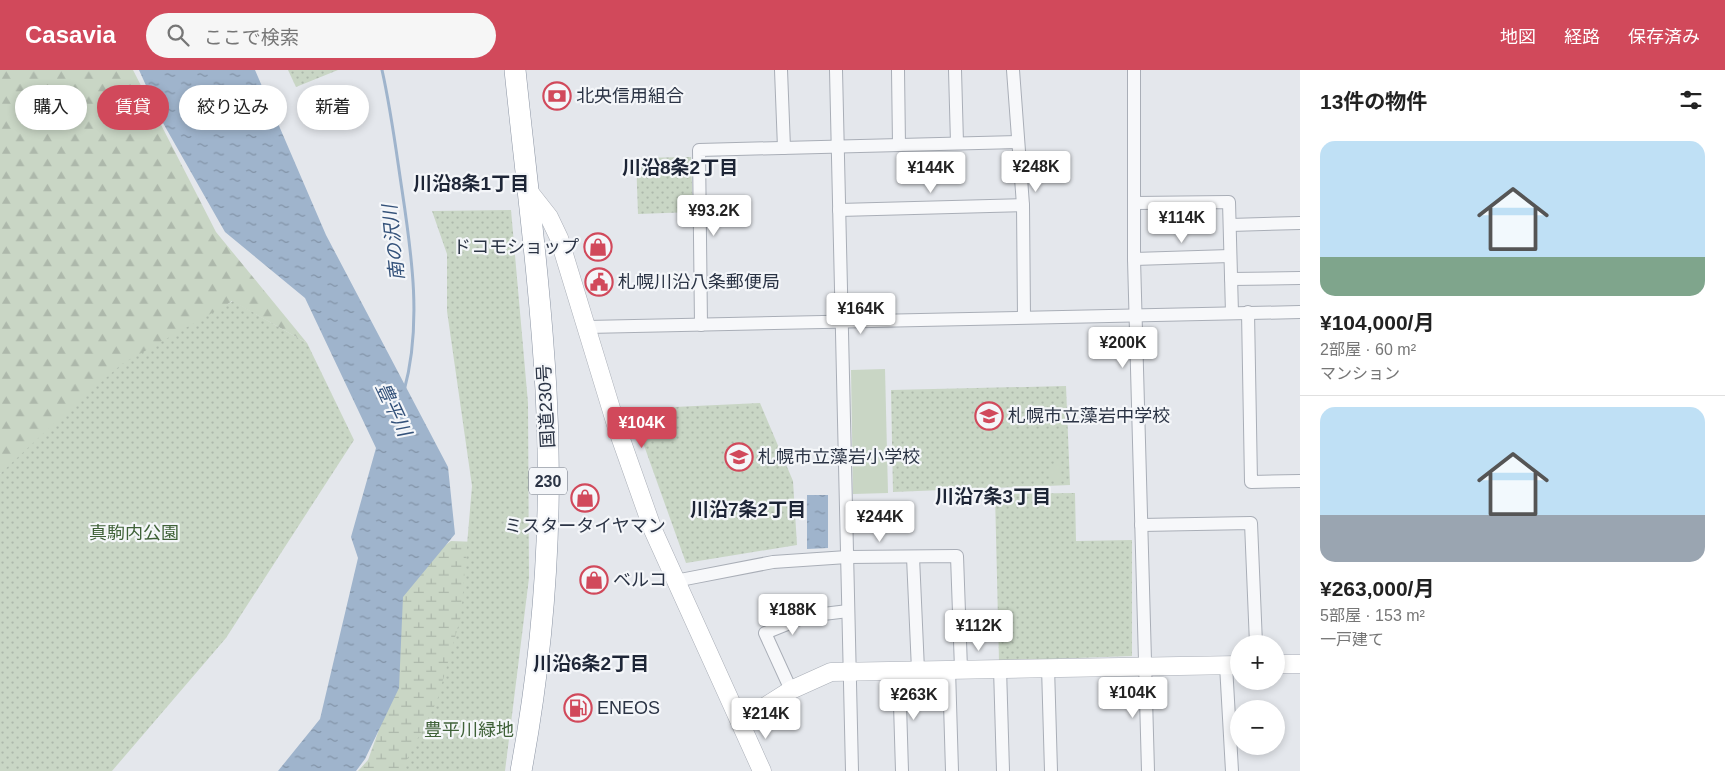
<!DOCTYPE html>
<html lang="ja">
<meta charset="utf-8">
<style>
body{margin:0;font-family:Arial,"Noto Sans JP",sans-serif;background:#f6f6f6;color:#222;height:100vh;display:flex;flex-direction:column;font-size:19px;white-space:nowrap}
*{box-sizing:border-box;margin:0}
p{font-size:16px;color:#767676}
.icon{flex:none;width:28px;height:28px;fill:none;stroke:currentColor;stroke-width:2;stroke-linecap:round;stroke-linejoin:round}
.map{position:relative;flex:1;overflow:hidden}
.details{display:flex;flex-direction:column;background:#fff;width:425px}
.details>*{flex:none}
.guide{position:absolute;left:15px;top:15px;width:475px;height:45px;display:flex;gap:10px}
.fabs{position:absolute;left:1230px;top:565px;display:grid;gap:10px}
.fabs a{display:grid;place-items:center;width:55px;height:55px;border-radius:50%;background:#fff;box-shadow:0 2px 8px #0003;font-size:25px}
.price{position:absolute;translate:-50% -42px;padding:0 11px;border-radius:5px;background:#fff;color:#222;font-size:16px;line-height:32px;filter:drop-shadow(0 1px 2px #0008)}
.price::after{content:'';position:absolute;left:50%;top:30px;width:15px;height:11px;margin-left:-8px;background:inherit;clip-path:polygon(0 0,100% 0,50% 100%)}
.price.active{background:#d1495b;color:#fff}
ul{padding:0;list-style:none}
li{display:grid;align-content:center;gap:10px;height:265px;padding:0 20px}
li+li{border-top:1px solid #e0e0e0}
li span{display:grid;place-items:center;height:155px;border-radius:15px;color:#555}
li>.icon{margin-inline-start:auto}
span .icon{width:90px;height:90px;fill:#fffc;stroke-width:1}
li b{font-size:21px}
h2{display:flex;justify-content:space-between;align-items:center;height:60px;padding:0 20px;font-size:21px}
.tag{padding:0 18px;border-radius:22px;background:#fff;box-shadow:0 2px 8px #0003;font-size:18px;line-height:45px}
.tag.active{background:#d1495b;color:#fff}
header{display:flex;align-items:center;gap:30px;box-sizing:border-box;height:70px;padding:0 25px;background:#d1495b;color:#fff}
header strong{font-size:24px}
nav{display:flex;gap:28px;margin-inline-start:auto;font-size:18px}
.search{width:350px;height:45px;background:#f6f6f6;display:flex;align-items:center;gap:12px;box-sizing:border-box;padding:0 18px;border-radius:28px;color:#767676;font-size:19px}
main{display:flex;flex:1;min-height:0}
.map>svg:first-child{display:block}
</style>
<header>
<strong>Casavia</strong>
<div class="search"><svg class="icon" aria-label="search" viewBox="0 0 24 24"><circle cx="10" cy="10" r="6"/><path d="M15 15l6 6"/></svg>ここで検索</div>
<nav><a>地図</a><a>経路</a><a>保存済み</a></nav>
</header>
<main>
<div class="map">
<svg width="1300" height="701" viewBox="0 0 1300 701">
<defs>
<pattern id="forest-firs" width="22" height="20" patternUnits="userSpaceOnUse" patternTransform="scale(1.25)"><rect width="22" height="20" fill="#c9d6c5"/><path d="M5 1l3.5 6h-7zM16 11l3.5 6h-7z" fill="#adb8ab"/></pattern>
<pattern id="wetland-marsh" width="20" height="14" patternUnits="userSpaceOnUse" patternTransform="scale(1.25)"><rect width="20" height="14" fill="#c9d6c5"/><path d="M1 5h8M5 5V1M11 12h8M15 12V8" fill="none" stroke="#adb8ab"/></pattern>
<pattern id="park-dots" width="8" height="8" patternUnits="userSpaceOnUse" patternTransform="scale(1.25)"><rect width="8" height="8" fill="#c9d6c5"/><path d="M2 2h.1M6 6h.1" fill="none" stroke="#adb8ab" stroke-width="1.8" stroke-linecap="round"/></pattern>
<pattern id="water-ripples" width="26" height="14" patternUnits="userSpaceOnUse" patternTransform="scale(1.25)"><rect width="26" height="14" fill="#9fb4cc"/><path d="M2 4q2-2 4 0t4 0M15 11q2-2 4 0t4 0" fill="none" stroke="#8293a7"/></pattern>
</defs>
<rect width="100%" height="100%" fill="#e4e7ec"/>
<polygon fill="url(#forest-firs)" points="0,0 133,0 216,162 307,273 232,231 0,404"/>
<polygon fill="url(#wetland-marsh)" points="451,471 477,472 458,598 411,701 358,701 368,690 381,654 396,530 425,490"/>
<g fill="url(#park-dots)">
<polygon points="288,0 338,0 296,17"/>
<polygon points="691,87 693,142 638,144 636,88"/>
<polygon points="511,140 528,333 529,508 505,701 401,701 437,631 461,546 472,416 447,241 447,184 432,141"/>
<polygon points="233,231 307,273 354,370 226,568 112,701 0,701 0,404 63,345 122,294"/>
<polygon points="1066,316 1070,415 893,422 891,320"/>
<polygon points="760,333 793,411 797,475 686,493 631,339"/>
<polygon points="1075,423 1076,471 1132,470 1132,586 999,591 995,424"/>
</g>
<g fill="#c9d6c5">
<polygon points="885,299 888,423 853,424 851,300"/>
<rect x="1051" y="396" width="9" height="15"/>
</g>
<g fill="url(#water-ripples)">
<polygon points="139,0 255,0 326,165 448,397 455,464 403,527 399,618 365,689 356,701 278,701 320,649 358,488 351,467 376,378 305,228 225,162 163,53"/>
<polygon points="807,425 828,425 828,478 807,479"/>
</g>
<g fill="none" stroke-linecap="round" stroke-linejoin="round">
<path stroke="#9fb4cc" stroke-width="3" d="M382,0C391,40 396,80 402,120C412,186 422,256 404,321"/>
<g stroke="#a9aeb7" stroke-width="14">
<g id="street">
<polyline points="781,0 784,78"/>
<polyline points="836,0 852,701"/>
<polyline points="898,0 899,75"/>
<polyline points="955,0 957,73"/>
<polyline points="1013,0 1023,135 1024,247"/>
<polyline points="1134,0 1134,189 1148,701"/>
<polyline points="1135,133 1229,132 1232,243"/>
<polyline points="839,140 1023,135"/>
<polyline points="1230,155 1300,153"/>
<polyline points="1134,189 1230,186"/>
<polyline points="1231,209 1300,208"/>
<polyline points="1248,242 1251,412 1300,411"/>
<polyline points="701,255 699,80 1018,72"/>
<polyline points="587,257 1300,242"/>
<polyline points="1141,455 1251,453 1256,574"/>
<polyline points="913,487 918,600"/>
<polyline points="675,511 773,492 847,487 957,486 961,599"/>
<polyline points="1226,595 1232,701"/>
<polyline points="1048,597 1051,701"/>
<polyline points="1000,598 1003,701"/>
<polyline points="949,599 952,701"/>
<polyline points="899,601 902,701"/>
<polyline points="791,620 765,563 807,546 848,541"/>
</g>
</g>
<g stroke="#a9aeb7" stroke-width="19">
<g id="secondary">
<polyline points="527,119 549,147 559,168 617,358 653,460 762,701"/>
<polyline points="1276,594 1300,594"/>
<polyline points="741,652 791,620 831,602 1239,595"/>
</g>
</g>
<g stroke="#8b94a3" stroke-width="22">
<path id="highway" d="M515,0C526,107 540,213 546,320C553,447 544,577 521,701"/>
</g>
<use href="#street" stroke="#f7f8fa" stroke-width="12"/>
<use href="#secondary" stroke="#fff" stroke-width="18"/>
<use href="#highway" stroke="#fff" stroke-width="21"/>
</g>
<defs>
<g id="bank-ring" transform="scale(1.4375)"><circle r="9.5" fill="#f4f6f9" stroke="#d1495b" stroke-width="1.5"/><path d="M-6-4H6V4H-6ZM0-2.3a2.3 2.3 0 1 0 0 4.6a2.3 2.3 0 1 0 0-4.6Z" fill="#d1495b"/></g>
<g id="shop-ring" transform="scale(1.4375)"><circle r="9.5" fill="#f4f6f9" stroke="#d1495b" stroke-width="1.5"/><path d="M-5-2.5h2.3a2.7 3.5 0 0 1 5.4 0H5L5.5 6h-11ZM-1.5-2.5h3a1.5 2.3 0 0 0-3 0Z" fill="#d1495b"/></g>
<g id="civic-ring" transform="scale(1.4375)"><circle r="9.5" fill="#f4f6f9" stroke="#d1495b" stroke-width="1.5"/><path d="M-.6-6.5H3V-4.5H.6V-3L4-1V1h2V6H-6V1h2V-1L-.6-3ZM-1.2 2.5V6h2.4V2.5Z" fill="#d1495b"/></g>
<g id="school-ring" transform="scale(1.4375)"><circle r="9.5" fill="#f4f6f9" stroke="#d1495b" stroke-width="1.5"/><path d="M0-5L7-2L0 1L-7-2ZM-4 1L0 2.5L4 1V4Q0 6-4 4Z" fill="#d1495b"/></g>
<g id="fuel-ring" transform="scale(1.4375)"><circle r="9.5" fill="#f4f6f9" stroke="#d1495b" stroke-width="1.5"/><path d="M-5.5-6h7V0h2V4h1.3V-2.5L3-4.5l.8-.8L6-3V5H2.5V1h-1V6h-7ZM-4.2-4.7v3.2H.2V-4.7Z" fill="#d1495b"/></g>
</defs>
<g fill-rule="evenodd">
<use href="#bank-ring" x="557" y="26"/>
<use href="#shop-ring" x="598" y="177"/>
<use href="#civic-ring" x="599" y="212"/>
<use href="#school-ring" x="989" y="346"/>
<use href="#school-ring" x="739" y="387"/>
<use href="#shop-ring" x="585" y="428"/>
<use href="#shop-ring" x="594" y="510"/>
<use href="#fuel-ring" x="578" y="638"/>
</g>
<g text-anchor="middle" stroke-width="4.5" stroke-linejoin="round" paint-order="stroke">
<rect fill="#f4f6f9" stroke="#676e7b" stroke-width="1" x="529" y="397.5" width="38" height="27" rx="4"/>
<g font-size="16" font-weight="bold" fill="#2b3445">
<text x="548" y="417">230</text>
</g>
<g font-size="18" fill="#2b3445" stroke="#f4f6f9" text-anchor="start">
<text x="576" y="32">北央信用組合</text>
<text x="579" y="183" text-anchor="end">ドコモショップ</text>
<text x="618" y="218">札幌川沿八条郵便局</text>
<text x="1008" y="352">札幌市立藻岩中学校</text>
<text x="758" y="393">札幌市立藻岩小学校</text>
<text x="585" y="462" text-anchor="middle">ミスタータイヤマン</text>
<text x="613" y="516">ベルコ</text>
<text x="597" y="644">ENEOS</text>
</g>
<g font-size="18" fill="#2b3445" stroke="#f4f6f9">
<text transform="translate(546 336) rotate(-93)" y="6">国道230号</text>
</g>
<g font-size="18" fill="#3f6138" stroke="#f4f6f9">
<text x="134" y="469">真駒内公園</text>
<text x="469" y="666">豊平川緑地</text>
</g>
<g font-size="19" font-weight="bold" fill="#1d2536" stroke="#f4f6f9">
<text x="680" y="104">川沿8条2丁目</text>
<text x="471" y="120">川沿8条1丁目</text>
<text x="993" y="433">川沿7条3丁目</text>
<text x="748" y="446">川沿7条2丁目</text>
<text x="591" y="600">川沿6条2丁目</text>
</g>
<g font-size="19" font-style="italic" fill="#34527a" stroke="#f4f6f9">
<text transform="translate(393 173) rotate(-96)" y="7">南の沢川</text>
<text transform="translate(394 339) rotate(65)" y="7">豊平川</text>
</g>
</g>
</svg>
<div class="fabs">
<a>+</a>
<a>−</a>
</div>
<b class="price" style="left:1036px;top:123px">¥248K</b>
<b class="price" style="left:931px;top:124px">¥144K</b>
<b class="price" style="left:714px;top:167px">¥93.2K</b>
<b class="price" style="left:1182px;top:174px">¥114K</b>
<b class="price" style="left:861px;top:265px">¥164K</b>
<b class="price" style="left:1123px;top:299px">¥200K</b>
<b class="price active" style="left:642px;top:379px">¥104K</b>
<b class="price" style="left:880px;top:473px">¥244K</b>
<b class="price" style="left:793px;top:566px">¥188K</b>
<b class="price" style="left:979px;top:582px">¥112K</b>
<b class="price" style="left:1133px;top:649px">¥104K</b>
<b class="price" style="left:914px;top:651px">¥263K</b>
<b class="price" style="left:766px;top:670px">¥214K</b>
<div class="guide">
<a class="tag">購入</a>
<a class="tag active">賃貸</a>
<a class="tag">絞り込み</a>
<a class="tag">新着</a>
</div>
</div>
<section class="details">
<h2>13件の物件<svg class="icon" aria-label="filters" viewBox="0 0 24 24"><path d="M4 7h16M4 17h16"/><circle cx="9" cy="7" r="2"/><circle cx="15" cy="17" r="2"/></svg></h2>
<ul>
<li><span style="background:linear-gradient(#bfe0f5 75%,#7fa58c 0)"><svg class="icon" aria-label="home" viewBox="0 0 24 24"><path d="M3 11l9-7 9 7M6 9v11h12V9"/></svg></span><div><b>¥104,000/月</b><p>2部屋 · 60 m²</p><p>マンション</p></div></li>
<li><span style="background:linear-gradient(#bfe0f5 70%,#9aa5b1 0)"><svg class="icon" aria-label="home" viewBox="0 0 24 24"><path d="M3 11l9-7 9 7M6 9v11h12V9"/></svg></span><div><b>¥263,000/月</b><p>5部屋 · 153 m²</p><p>一戸建て</p></div></li>
</ul>
</section>
</main>
